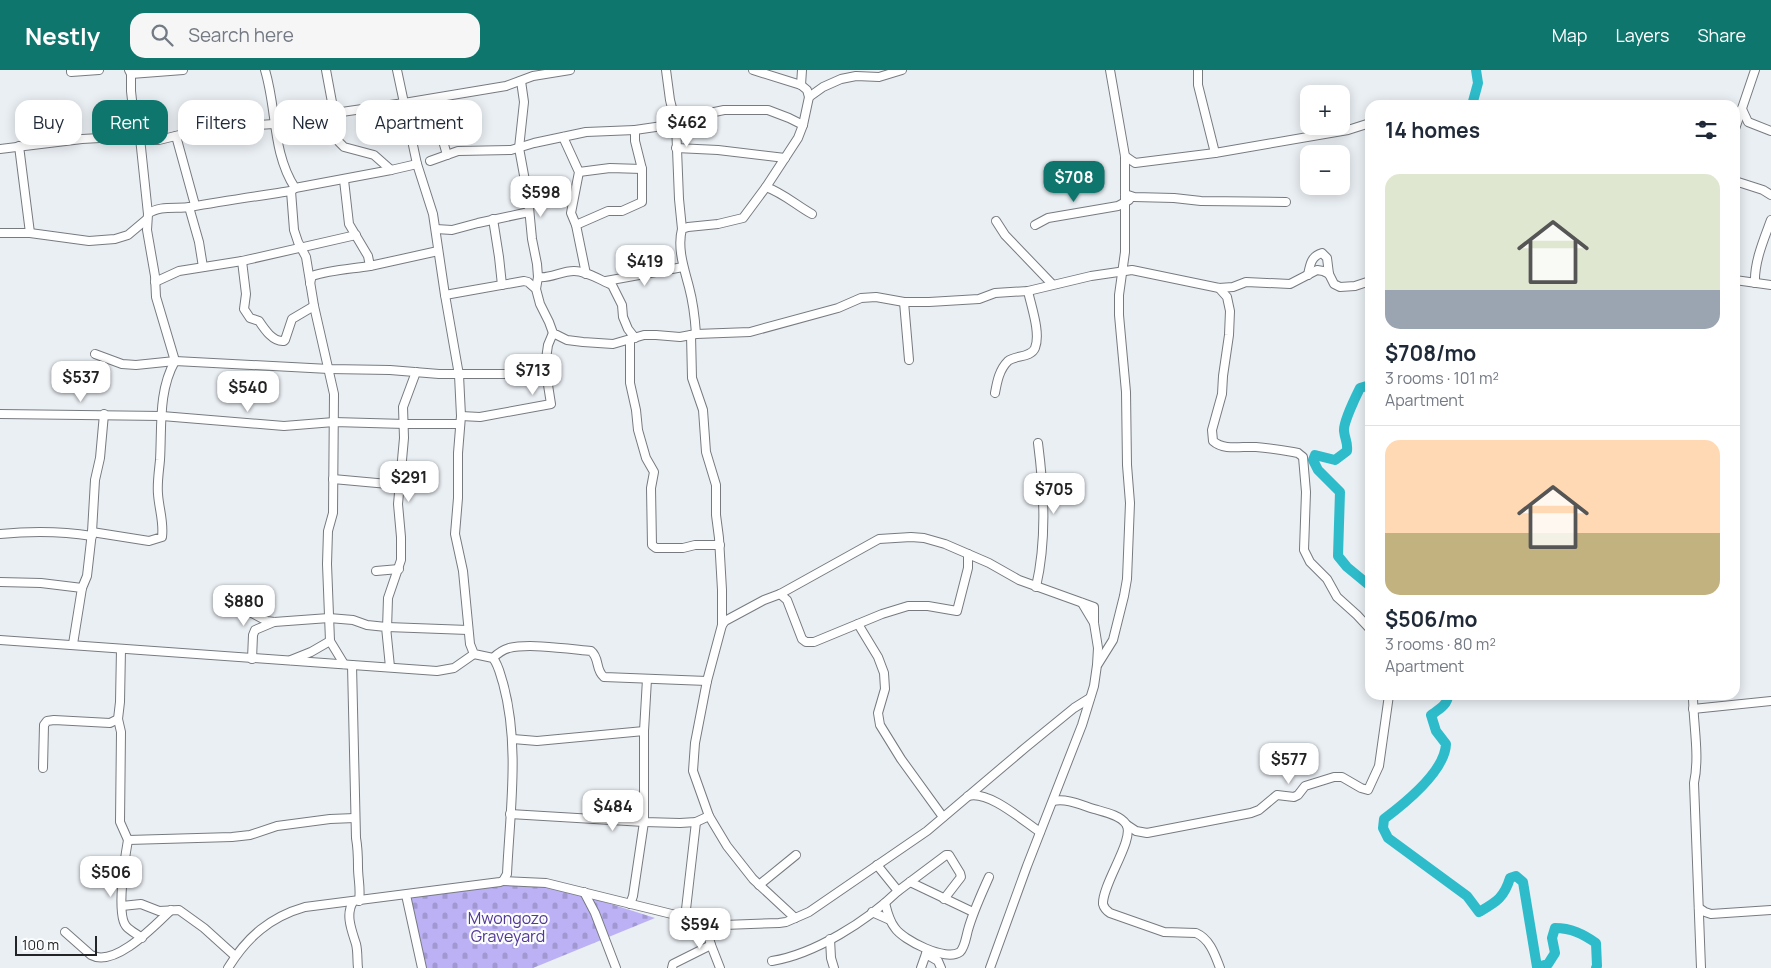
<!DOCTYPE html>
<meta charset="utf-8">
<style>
body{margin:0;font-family:Manrope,sans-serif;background:#f6f6f7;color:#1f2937;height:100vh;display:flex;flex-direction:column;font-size:19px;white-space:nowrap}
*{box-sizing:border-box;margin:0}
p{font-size:16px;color:#747a83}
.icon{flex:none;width:28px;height:28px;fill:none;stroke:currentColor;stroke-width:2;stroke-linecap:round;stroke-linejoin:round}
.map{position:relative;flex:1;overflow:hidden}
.sheet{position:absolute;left:1365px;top:30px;width:375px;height:600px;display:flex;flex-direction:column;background:#fff;border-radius:15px;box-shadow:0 2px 12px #0003}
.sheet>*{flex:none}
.top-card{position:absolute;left:15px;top:30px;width:475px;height:45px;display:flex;gap:10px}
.controls{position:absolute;left:1300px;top:15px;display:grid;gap:10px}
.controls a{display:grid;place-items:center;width:50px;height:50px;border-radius:10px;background:#fff;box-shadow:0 2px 12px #0003;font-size:25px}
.scale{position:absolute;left:15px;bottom:12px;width:82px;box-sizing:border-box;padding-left:5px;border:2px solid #222426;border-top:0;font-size:14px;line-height:18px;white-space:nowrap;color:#222426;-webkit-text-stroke:4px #fafcfe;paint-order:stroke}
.price{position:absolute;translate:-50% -42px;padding:0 11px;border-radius:10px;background:#fff;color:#222;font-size:16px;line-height:32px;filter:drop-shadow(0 1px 2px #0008)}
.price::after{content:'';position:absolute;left:50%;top:30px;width:15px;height:11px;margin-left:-8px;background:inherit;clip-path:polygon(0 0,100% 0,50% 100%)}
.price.current{background:#0f766e;color:#fff}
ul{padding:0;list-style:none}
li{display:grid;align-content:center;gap:10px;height:265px;padding:0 20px}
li+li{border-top:1px solid #e0e1e3}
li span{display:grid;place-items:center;height:155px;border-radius:15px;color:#555}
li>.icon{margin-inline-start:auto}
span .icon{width:90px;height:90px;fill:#fffc;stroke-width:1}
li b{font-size:21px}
h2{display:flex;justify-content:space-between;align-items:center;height:60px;padding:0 20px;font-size:21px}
.chip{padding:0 18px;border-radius:15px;background:#fff;box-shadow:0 2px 12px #0003;font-size:18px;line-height:45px}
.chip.current{background:#0f766e;color:#fff}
header{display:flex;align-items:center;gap:30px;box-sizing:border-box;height:70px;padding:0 25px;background:#0f766e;color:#fff}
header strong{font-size:24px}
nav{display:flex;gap:28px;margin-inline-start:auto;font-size:18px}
.search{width:350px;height:45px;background:#f6f6f7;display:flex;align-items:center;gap:12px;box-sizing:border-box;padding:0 18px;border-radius:15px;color:#747a83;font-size:19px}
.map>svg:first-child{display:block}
</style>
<header>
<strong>Nestly</strong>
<div class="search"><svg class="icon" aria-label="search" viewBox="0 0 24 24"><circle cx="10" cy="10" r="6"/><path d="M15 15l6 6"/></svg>Search here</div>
<nav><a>Map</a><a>Layers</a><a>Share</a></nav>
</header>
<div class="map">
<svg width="1771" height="898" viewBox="0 0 1771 898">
<defs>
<pattern id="cemetery-stones" width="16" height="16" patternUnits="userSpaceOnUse" patternTransform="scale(1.25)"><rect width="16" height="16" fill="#bcb1f5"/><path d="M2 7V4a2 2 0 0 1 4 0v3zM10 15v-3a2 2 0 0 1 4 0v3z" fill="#a198d2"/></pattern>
</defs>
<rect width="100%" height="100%" fill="#eaeff4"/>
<polygon fill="url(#cemetery-stones)" points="536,815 567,820 655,848 533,898 426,898 410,829 412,827 495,816"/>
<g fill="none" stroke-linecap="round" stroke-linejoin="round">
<g stroke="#2ebccb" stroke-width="10">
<polyline points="1472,35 1478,13 1476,0"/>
<path d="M1370,315L1360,318C1356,326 1343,353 1344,361C1345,370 1348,372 1347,381L1335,390L1315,385L1313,390L1318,400L1340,422L1338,486L1347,497L1370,516"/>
<path d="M1448,625C1448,635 1438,640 1431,645L1436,661L1446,674C1445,701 1404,734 1384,749L1383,758L1388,768L1467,826L1479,842C1496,832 1504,828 1510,808L1516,806L1523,812L1537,897L1548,894L1555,883L1552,868L1555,858C1571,858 1583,864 1596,873L1597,896L1596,898"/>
</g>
<g stroke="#777b80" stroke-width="10">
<g id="minor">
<polyline points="71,0 71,2 99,0"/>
<polyline points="129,0 131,4 131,21 136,66"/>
<path d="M265,0C277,39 272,83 295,118L391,100L417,94"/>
<polyline points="326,0 334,43 335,64 339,72 344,77 374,85 391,100"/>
<polyline points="666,0 670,30 676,54 679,129 682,159"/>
<polyline points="753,0 801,15 807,20 809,27"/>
<polyline points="1198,0 1198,15 1215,83"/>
<polyline points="131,4 183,0"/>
<polyline points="521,11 524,32 519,78 528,127 532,169 537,194 538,207 536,219"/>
<polyline points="801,15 802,0"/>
<polyline points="436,28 443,71 447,85"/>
<polyline points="1742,39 1748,52 1771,61"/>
<polyline points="1735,59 1755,0"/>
<polyline points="176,66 195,135"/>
<polyline points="563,67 579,102 571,143 576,155 586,204"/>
<polyline points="140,68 148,144"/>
<polyline points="19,76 30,163"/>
<polyline points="676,78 718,80 785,88"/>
<polyline points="0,79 82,69 136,66 153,70 159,70 208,58 274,54 307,47 404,33 506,16 533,6 570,0"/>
<polyline points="1125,86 1135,93 1215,83 1348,60 1370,53"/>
<polyline points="430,91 458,81 511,80 534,73 586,62 635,60"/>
<polyline points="579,102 610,98 642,99"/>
<polyline points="344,110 349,154 368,186 370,196 438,181"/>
<polyline points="1735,111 1763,120 1771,125"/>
<path d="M766,117C783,123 796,135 812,144"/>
<polyline points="291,121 294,160 298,172 306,187 314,236 334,324 333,443 328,461 327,494 330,571 344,594"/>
<polyline points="1125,124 1134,127 1174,128 1201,131 1286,132"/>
<polyline points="189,137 199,172 203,197"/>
<polyline points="493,149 499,187 502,215"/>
<polyline points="996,151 1005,165 1052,214"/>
<polyline points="576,155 608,141 622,141 642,132 642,99 635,71 635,60 676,54 700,45 724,40 768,40 789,48 803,55"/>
<polyline points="1035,155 1048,148 1118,136 1129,130"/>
<polyline points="436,159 452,160 478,153 529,142"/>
<polyline points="0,163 30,163 89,171 115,169 128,165 147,149"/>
<path d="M242,191L246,224L244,239L250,248L259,251C265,260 273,272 284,271L285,270L292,249L314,236"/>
<path d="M1308,205C1310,195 1311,186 1322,183L1327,188L1329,204"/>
<path d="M538,207C550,209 561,201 574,201C587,201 600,210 612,215L622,235L623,247L628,259L635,268"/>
<polyline points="1735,210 1771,215"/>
<polyline points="606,211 683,197"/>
<polyline points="155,212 179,201 242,191 356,165"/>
<path d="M310,213L312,206C330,200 351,199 370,196"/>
<path d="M1755,213C1754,192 1764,169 1771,150"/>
<path d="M1219,218L1227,227L1230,241L1229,265L1223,306L1222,324L1212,360L1213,371C1224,381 1242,376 1256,377C1268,378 1281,380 1293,382L1298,383L1303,387L1306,422L1304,480L1310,492L1327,509L1337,527L1357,545L1370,559"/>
<polyline points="445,225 524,211 528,212 536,219 540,234 549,252 553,263 567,270 583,272 613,274 644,265 656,265 680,267 696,264 750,262 838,238 861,228 876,227 904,232 929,232 979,229 995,223 1028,221 1091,206 1132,200 1219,218 1233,217 1246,212 1290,214 1317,200 1323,201 1329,204 1334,214 1340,217 1355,216 1370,211"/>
<polyline points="904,232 909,290"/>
<path d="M696,264C695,248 693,232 689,217C684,198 677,178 682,159L688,157L718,154L743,148L766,117L798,68L803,55L809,27L823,17L841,9L856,6L879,7L902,0"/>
<polyline points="691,265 692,308 703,340 706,382 716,415 716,445 719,468 722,520 722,555"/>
<polyline points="630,270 630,313 636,340 638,360 646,388 654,402 651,418 652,475 656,478 683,478 695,475 720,475"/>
<polyline points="95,284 122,294 136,295 175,291 329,299 390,300 439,304 514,304"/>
<path d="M995,323C997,312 999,300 1008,291C1015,285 1031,288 1035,278C1041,263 1031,236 1028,221"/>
<polyline points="0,344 162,346 284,356 334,352 405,354 460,354"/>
<polyline points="461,346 480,347 551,334 545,296 548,275 553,263"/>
<polyline points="333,409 399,415"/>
<path d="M92,462L149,471L162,467C164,452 159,439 158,424C157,413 159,401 160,390C162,357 158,321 175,291L156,227L155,206L147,160L148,144C159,135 177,139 190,137C224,131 258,126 291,121L295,118"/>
<path d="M0,464C31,461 61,461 92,466"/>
<polyline points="376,501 399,499"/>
<polyline points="0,512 41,513 82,518"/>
<path d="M1036,517C1047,469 1044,420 1038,373"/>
<polyline points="780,524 787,530 802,569 806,572 814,572 882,544 908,536 928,536 957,541 968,498 968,484"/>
<polyline points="1082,533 1094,553"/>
<polyline points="250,542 267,551 274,552 329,548 353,550 367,555 386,557 390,597"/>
<polyline points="858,554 878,587 884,603 885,619 878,643 880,655 901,689 943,747"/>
<polyline points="387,557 468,560"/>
<polyline points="387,559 388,528 401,490 401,467 398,434 404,368 403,337 416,302"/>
<polyline points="0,570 437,601 454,598 474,584"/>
<polyline points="73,574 82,518 87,506 92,462 95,410 100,388 104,344"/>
<path d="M493,588C498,583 502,580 509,578C529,573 570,579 591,581C600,588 595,600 604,607L707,611"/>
<polyline points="252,589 253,565 255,560 274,552"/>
<polyline points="291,590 311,582 330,571"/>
<polyline points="1098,594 1113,570 1124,526 1127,509 1130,433 1127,395 1126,322 1119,245 1119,225 1125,182 1125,86 1110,0"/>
<path d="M352,595L356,768C358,779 358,787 358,797C358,809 361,819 359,831"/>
<path d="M1693,625C1693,654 1700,685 1694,713L1701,898"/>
<polyline points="1693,639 1771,631"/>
<polyline points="118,649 121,662 120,752 128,770 232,767 250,765 277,756 330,749 355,748"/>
<polyline points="513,669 537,671 644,661"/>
<polyline points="43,698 44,655 47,651 54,650 110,653 118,649 120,632 121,579"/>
<path d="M968,726C989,720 1023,751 1040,762"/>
<path d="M1053,731C1067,728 1081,735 1094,739C1104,742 1120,745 1126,754C1136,768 1102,814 1103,834C1104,838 1107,841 1110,843L1164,862L1196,863C1210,869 1215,885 1220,898"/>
<polyline points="510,744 644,752 680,753 696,752 709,746"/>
<polyline points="1127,755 1136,761 1147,763 1251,743 1259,740 1277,725 1294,727 1298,725 1305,716 1334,707 1342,707 1361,718 1368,720 1379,696 1389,625"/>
<path d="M128,770C125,787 116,844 126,856C130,861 137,864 142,868"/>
<polyline points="503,811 546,813 704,852 724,855 779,853 786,852 809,842 927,761 1025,678 1074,638 1090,628"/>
<polyline points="910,812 973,842"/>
<polyline points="759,815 796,785"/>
<polyline points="898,821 946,785 949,785 960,803 961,807 944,829"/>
<polyline points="584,822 595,843 616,898"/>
<polyline points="406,825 422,898"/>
<path d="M353,832C345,845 352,861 356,874C358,882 357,890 358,898"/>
<path d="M885,833C887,841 889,851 895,858C903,870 946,892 960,882C965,877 966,867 968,860C973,842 981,825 989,807"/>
<polyline points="630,834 633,826 644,752 644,661 647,609"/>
<polyline points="122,836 141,834 159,841 179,840 204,858 235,886"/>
<polyline points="1699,838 1705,842 1711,844 1771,840"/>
<polyline points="872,842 890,850"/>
<polyline points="685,848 696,752"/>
<polyline points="795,848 753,809 727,776 709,746 693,701 695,673 707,611 722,555 725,551 764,530 780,524 879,469 911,467 924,468 945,474 989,493 1019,510 1094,537 1094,553 1098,578 1097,595 1094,616 1082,655 1027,796 990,898"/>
<polyline points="704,852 711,875 720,898"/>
<path d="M65,862L91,885C115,898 155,855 171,840"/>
<polyline points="830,869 831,888 834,898"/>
<polyline points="926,884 938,891 941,898"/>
<path d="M772,891C815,884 867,851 898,821L877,795"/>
<path d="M228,898C247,867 270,847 305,837L500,812L503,811L507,804C510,740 520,675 503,613C500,604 499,596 493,588L474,584L470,574L463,501L455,464L458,428V383L461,346L459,305L445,225L433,144L417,94L397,0"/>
<polyline points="672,898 673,894 711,875"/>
<polyline points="921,898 927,881"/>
</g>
</g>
<use href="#minor" stroke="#fff" stroke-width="8"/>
</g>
<g text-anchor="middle" stroke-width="4.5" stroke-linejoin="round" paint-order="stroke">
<g font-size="16" fill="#523895" stroke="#fafcfe">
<text x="508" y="854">Mwongozo<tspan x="508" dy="18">Graveyard</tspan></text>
</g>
</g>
</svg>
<div class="controls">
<a>+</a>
<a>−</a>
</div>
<div class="scale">100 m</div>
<b class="price" style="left:687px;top:78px">$462</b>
<b class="price current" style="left:1074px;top:133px">$708</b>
<b class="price" style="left:541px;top:148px">$598</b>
<b class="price" style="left:645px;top:217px">$419</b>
<b class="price" style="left:533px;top:326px">$713</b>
<b class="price" style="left:81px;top:333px">$537</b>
<b class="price" style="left:248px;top:343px">$540</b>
<b class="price" style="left:409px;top:433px">$291</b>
<b class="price" style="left:1054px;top:445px">$705</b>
<b class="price" style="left:244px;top:557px">$880</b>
<b class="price" style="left:1289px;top:715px">$577</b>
<b class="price" style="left:613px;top:762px">$484</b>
<b class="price" style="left:111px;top:828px">$506</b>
<b class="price" style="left:700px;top:880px">$594</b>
<div class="top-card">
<a class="chip">Buy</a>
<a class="chip current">Rent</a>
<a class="chip">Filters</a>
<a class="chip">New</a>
<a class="chip">Apartment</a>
</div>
<section class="sheet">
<h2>14 homes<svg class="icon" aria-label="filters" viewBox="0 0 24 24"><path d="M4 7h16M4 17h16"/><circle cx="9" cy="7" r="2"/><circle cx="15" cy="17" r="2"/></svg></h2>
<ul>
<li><span style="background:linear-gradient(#dfe7d0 75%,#9aa5b1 0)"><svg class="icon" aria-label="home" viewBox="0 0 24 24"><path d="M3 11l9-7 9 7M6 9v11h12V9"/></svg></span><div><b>$708/mo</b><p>3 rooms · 101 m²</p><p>Apartment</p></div></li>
<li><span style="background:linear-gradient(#ffd9b3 60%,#c2b280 0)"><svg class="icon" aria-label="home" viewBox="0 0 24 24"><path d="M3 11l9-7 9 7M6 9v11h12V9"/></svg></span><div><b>$506/mo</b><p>3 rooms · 80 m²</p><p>Apartment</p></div></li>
</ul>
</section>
</div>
